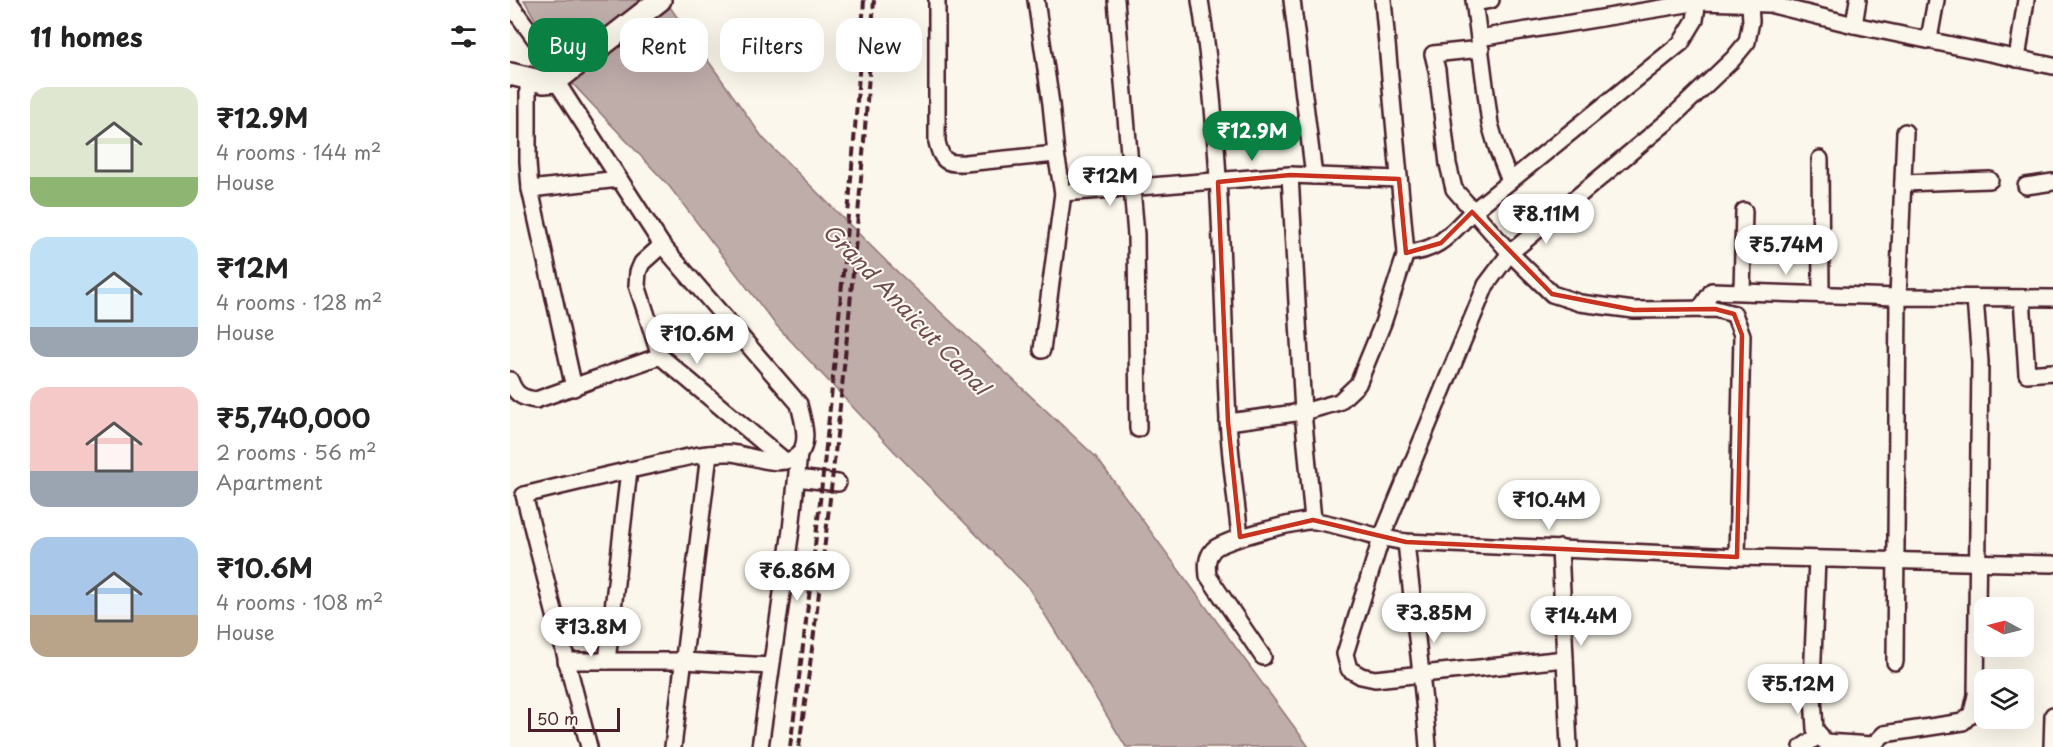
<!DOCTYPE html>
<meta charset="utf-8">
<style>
body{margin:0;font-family:"Playpen Sans",sans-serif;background:#f2f2f2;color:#222;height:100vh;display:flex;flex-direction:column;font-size:22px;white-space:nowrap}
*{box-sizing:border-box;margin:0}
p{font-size:20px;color:#767676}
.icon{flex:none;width:33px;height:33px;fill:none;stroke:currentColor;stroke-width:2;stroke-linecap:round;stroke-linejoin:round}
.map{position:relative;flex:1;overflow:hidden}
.panel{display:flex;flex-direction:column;background:#fff;width:510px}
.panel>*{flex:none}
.top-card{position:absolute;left:18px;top:18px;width:570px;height:54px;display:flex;gap:12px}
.needle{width:39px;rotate:277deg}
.fabs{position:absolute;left:1464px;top:597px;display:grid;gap:12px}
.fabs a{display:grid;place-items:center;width:60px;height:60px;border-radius:12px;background:#fff;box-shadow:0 6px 24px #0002;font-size:30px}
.scale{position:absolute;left:18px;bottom:15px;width:92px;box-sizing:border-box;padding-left:6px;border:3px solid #4a1f2b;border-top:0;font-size:16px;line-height:21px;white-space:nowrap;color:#4a1f2b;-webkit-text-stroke:4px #fbf7ec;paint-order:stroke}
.price{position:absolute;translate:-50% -51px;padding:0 14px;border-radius:21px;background:#fff;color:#222;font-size:20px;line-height:39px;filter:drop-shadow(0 2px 3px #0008)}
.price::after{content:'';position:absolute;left:50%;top:36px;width:18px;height:14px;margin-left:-9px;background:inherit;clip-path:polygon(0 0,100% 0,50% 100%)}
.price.current{background:#0b8043;color:#fff}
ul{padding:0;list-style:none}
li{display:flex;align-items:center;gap:18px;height:150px;padding:0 30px}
li span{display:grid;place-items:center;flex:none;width:168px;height:120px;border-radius:18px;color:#555}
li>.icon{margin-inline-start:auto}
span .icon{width:72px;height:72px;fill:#fffc;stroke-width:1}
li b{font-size:26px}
h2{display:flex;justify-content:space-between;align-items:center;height:72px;padding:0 30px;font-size:26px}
.tag{padding:0 21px;border-radius:18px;background:#fff;box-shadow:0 6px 24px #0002;font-size:21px;line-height:54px}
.tag.current{background:#0b8043;color:#fff}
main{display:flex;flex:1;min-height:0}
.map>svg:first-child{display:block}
</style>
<main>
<section class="panel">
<h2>11 homes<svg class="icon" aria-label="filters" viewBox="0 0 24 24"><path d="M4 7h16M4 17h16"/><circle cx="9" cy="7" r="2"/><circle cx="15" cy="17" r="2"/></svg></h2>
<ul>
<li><span style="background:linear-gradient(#dfe7d0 75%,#8fb573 0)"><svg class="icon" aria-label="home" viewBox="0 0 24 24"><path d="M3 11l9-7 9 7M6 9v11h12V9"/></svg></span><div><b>₹12.9M</b><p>4 rooms · 144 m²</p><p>House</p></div></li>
<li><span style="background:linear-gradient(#bfe0f5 75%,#9aa5b1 0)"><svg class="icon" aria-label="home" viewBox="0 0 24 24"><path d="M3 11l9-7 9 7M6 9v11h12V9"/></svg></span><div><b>₹12M</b><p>4 rooms · 128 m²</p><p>House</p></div></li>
<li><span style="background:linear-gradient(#f6c9c9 70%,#9aa5b1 0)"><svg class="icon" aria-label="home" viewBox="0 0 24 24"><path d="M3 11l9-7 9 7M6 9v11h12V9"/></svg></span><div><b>₹5,740,000</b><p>2 rooms · 56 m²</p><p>Apartment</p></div></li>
<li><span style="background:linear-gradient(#a9c7e8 65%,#b9a48a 0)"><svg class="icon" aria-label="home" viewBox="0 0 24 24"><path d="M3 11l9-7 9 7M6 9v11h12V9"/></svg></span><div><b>₹10.6M</b><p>4 rooms · 108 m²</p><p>House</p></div></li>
</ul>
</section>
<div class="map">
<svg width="1543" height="747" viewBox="0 0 1543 747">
<rect width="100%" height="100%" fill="#fbf7ec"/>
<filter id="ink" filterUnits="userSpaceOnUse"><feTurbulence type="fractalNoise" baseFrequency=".0167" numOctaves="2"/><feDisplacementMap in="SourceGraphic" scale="12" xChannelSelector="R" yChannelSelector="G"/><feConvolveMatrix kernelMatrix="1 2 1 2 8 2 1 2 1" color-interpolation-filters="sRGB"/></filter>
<g filter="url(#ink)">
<polygon fill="#bfadaa" stroke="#907477" stroke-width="1.5" points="14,0 155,0 253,138 378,263 586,457 799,747 616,747 518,587 383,450 265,324 159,186 62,83"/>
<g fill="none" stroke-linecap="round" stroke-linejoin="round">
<g stroke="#4a1f2b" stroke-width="20">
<g id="street">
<path d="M427,0V142C432,161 435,164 455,163L546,154"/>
<polyline points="526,0 541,104 546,154 553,193 780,175 889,179"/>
<polyline points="606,0 626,235 628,429"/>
<path d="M690,0C712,138 711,279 718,419C720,458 726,498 730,537"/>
<polyline points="782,0 804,176"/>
<polyline points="964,0 980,124 988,151 1000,181"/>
<polyline points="965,3 981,0"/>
<polyline points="0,4 53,77"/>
<polyline points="1344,25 1348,0"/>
<polyline points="969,38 1189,2 1259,4 1344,25 1543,66"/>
<polyline points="1419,39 1426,0"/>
<polyline points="971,49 923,54 927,70 938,164 944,189 1000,253 1042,294 1070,303 1124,310 1205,309 1224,314 1232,335 1227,557"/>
<polyline points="1507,59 1516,0"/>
<polyline points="18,79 18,162 20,189 64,388"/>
<path d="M46,81L152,245L289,404C292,418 300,440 290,453C273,472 240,454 220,453C192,452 165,460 138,466C97,475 55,485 14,495L79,747"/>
<polyline points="1310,159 1311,294"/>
<polyline points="780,175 793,412 803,520"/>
<polyline points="1393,183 1480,180"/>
<polyline points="1516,186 1543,182"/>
<polyline points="20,189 109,179"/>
<polyline points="152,245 132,263 128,272 127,285 150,356 275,461"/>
<path d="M896,253C929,251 940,234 962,212L1171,43L1185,20L1188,0"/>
<polyline points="1232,291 1234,211"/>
<polyline points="1512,298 1517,374 1543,372"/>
<polyline points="1190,309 1202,291 1388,297 1395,132"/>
<polyline points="532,350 553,193"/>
<path d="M0,380C5,394 11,398 26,400L150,356"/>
<polyline points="718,422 793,412 829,402 848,384 873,323 896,253 873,0"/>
<polyline points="119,470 97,661 174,661 260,666"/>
<polyline points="287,478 328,483"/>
<path d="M896,542C903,611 913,678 918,747"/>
<polyline points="1050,548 1059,747"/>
<polyline points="1307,559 1302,682 1305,729 1315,742 1362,745"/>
<path d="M753,657L698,576C697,566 696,558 703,550C711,540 793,519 805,521C836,526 865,538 896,542L1227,557L1543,564"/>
<polyline points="1055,659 865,679 851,676 839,669 835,654 871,539 976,285 1000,253 1158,121 1223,59 1237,42 1241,21 1240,4"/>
<polyline points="56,661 97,661"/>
<polyline points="1385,662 1388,297 1543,298"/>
<polyline points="163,747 199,454"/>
<polyline points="250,747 281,530 289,454"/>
<polyline points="1292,747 1310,735"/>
<polyline points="1361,747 1374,734 1453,722 1462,713 1466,695 1470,362 1465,298"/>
<polyline points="1542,747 1543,715"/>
</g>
</g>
<g stroke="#4a1f2b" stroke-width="26">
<polyline id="secondary" points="0,74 34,82 46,81 150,0"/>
</g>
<use href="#street" stroke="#fbf7ec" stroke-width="15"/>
<use href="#secondary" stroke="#fbf7ec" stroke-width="21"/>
<g stroke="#4a1f2b" stroke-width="4" stroke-dasharray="9 4.5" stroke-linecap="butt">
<path d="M280,747C313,499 338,250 354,0"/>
<path d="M289,747C323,499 348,250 364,0"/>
</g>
</g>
</g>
<path fill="none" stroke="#c8321e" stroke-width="4.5" stroke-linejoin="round" d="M780,175L889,179L896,253L931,243L962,212L1042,294L1124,310L1205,309L1224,314L1232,335L1227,557L896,542L803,520L730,537L718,422L708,182Z"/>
<g text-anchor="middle" stroke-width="4.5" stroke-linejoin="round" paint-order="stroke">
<g font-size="22" font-style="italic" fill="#6d4a51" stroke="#fbf7ec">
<text transform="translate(396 309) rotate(46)" y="8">Grand Anaicut Canal</text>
</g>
</g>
</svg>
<div class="fabs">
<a><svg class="needle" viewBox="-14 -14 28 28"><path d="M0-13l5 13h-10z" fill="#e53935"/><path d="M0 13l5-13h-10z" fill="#767676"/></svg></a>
<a><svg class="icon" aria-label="layers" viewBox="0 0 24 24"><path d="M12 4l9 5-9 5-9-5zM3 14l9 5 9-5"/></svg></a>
</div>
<div class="scale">50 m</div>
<b class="price current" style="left:742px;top:162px">₹12.9M</b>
<b class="price" style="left:600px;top:207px">₹12M</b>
<b class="price" style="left:1036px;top:245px">₹8.11M</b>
<b class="price" style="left:1276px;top:276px">₹5.74M</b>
<b class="price" style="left:187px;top:365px">₹10.6M</b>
<b class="price" style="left:1039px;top:531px">₹10.4M</b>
<b class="price" style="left:287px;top:602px">₹6.86M</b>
<b class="price" style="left:924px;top:644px">₹3.85M</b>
<b class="price" style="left:1071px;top:647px">₹14.4M</b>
<b class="price" style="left:81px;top:658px">₹13.8M</b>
<b class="price" style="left:1288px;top:715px">₹5.12M</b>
<div class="top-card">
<a class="tag current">Buy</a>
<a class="tag">Rent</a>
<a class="tag">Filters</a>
<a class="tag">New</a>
</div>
</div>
</main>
